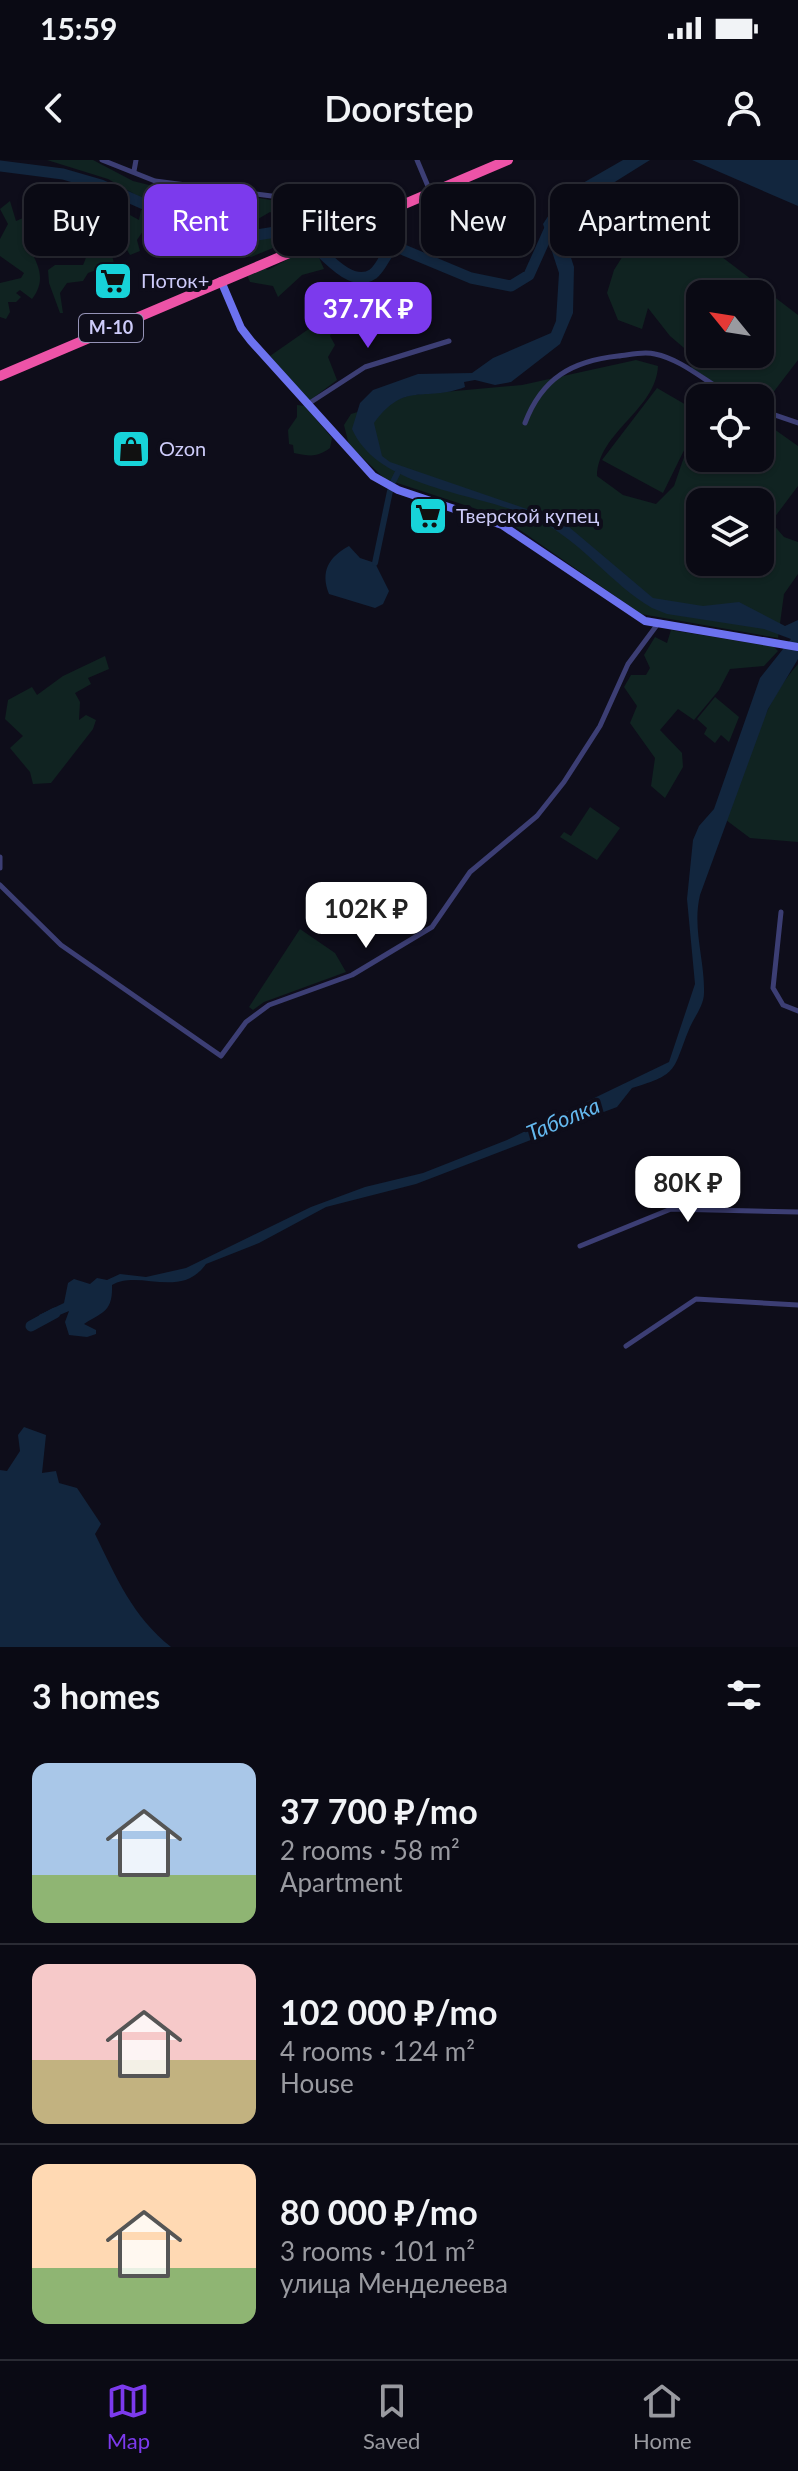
<!DOCTYPE html>
<meta charset="utf-8">
<style>
body{margin:0;font-family:Lato,sans-serif;background:#181822;color:#f1f3f6;height:100vh;display:flex;flex-direction:column;font-size:30px;white-space:nowrap}
*{box-sizing:border-box;margin:0}
p{font-size:26px;color:#999aa0}
.icon{flex:none;width:44px;height:44px;fill:none;stroke:currentColor;stroke-width:2;stroke-linecap:round;stroke-linejoin:round}
.map{position:relative;height:1487px;overflow:hidden}
.sheet{display:flex;flex-direction:column;background:#0a0a14;flex:1}
.sheet>*{flex:none}
.hud{position:absolute;left:24px;top:24px;width:750px;height:72px;display:flex;gap:16px}
.needle{width:52px;rotate:300deg}
.tools{position:absolute;left:686px;top:120px;display:grid;gap:16px}
.tools a{display:grid;place-items:center;width:88px;height:88px;border-radius:16px;background:#0a0a14;box-shadow:0 2px 6px #0004,0 0 0 2px #2a2b34;font-size:40px}
.price{position:absolute;translate:-50% -68px;padding:0 18px;border-radius:16px;background:#fff;color:#222;font-size:26px;line-height:52px;filter:drop-shadow(0 2px 4px #0008)}
.price::after{content:'';position:absolute;left:50%;top:48px;width:24px;height:18px;margin-left:-12px;background:inherit;clip-path:polygon(0 0,100% 0,50% 100%)}
.price.current{background:#7c3aed;color:#fff}
ul{padding:0;list-style:none}
li{display:flex;align-items:center;gap:24px;height:200px;padding:0 32px}
li+li{border-top:2px solid #2a2b34}
li span{display:grid;place-items:center;flex:none;width:224px;height:160px;border-radius:16px;color:#555}
li>.icon{margin-inline-start:auto}
span .icon{width:96px;height:96px;fill:#fffc;stroke-width:1}
li b{font-size:34px}
h2{display:flex;justify-content:space-between;align-items:center;height:96px;padding:0 32px;font-size:34px}
.pill{padding:0 28px;border-radius:16px;background:#0a0a14;box-shadow:0 2px 6px #0004,0 0 0 2px #2a2b34;font-size:28px;line-height:72px}
.pill.current{background:#7c3aed;color:#fff}
.status{display:flex;justify-content:space-between;align-items:center;height:56px;padding:0 40px;background:#0a0a14;direction:ltr}
.status svg{height:22px;fill:currentColor}
header{display:flex;justify-content:space-between;align-items:center;height:104px;padding:0 32px;background:#0a0a14;font-size:36px;font-weight:600}
.dock{display:flex;justify-content:space-around;align-items:center;height:112px;border-top:2px solid #2a2b34;background:#0a0a14;font-size:22px;color:#999aa0}
.dock a{display:grid;justify-items:center;gap:4px}
.dock .current{color:#7c3aed}
.map>svg:first-child{display:block}
</style>
<div class="status"><b>15:59</b><svg viewBox="0 0 49 12"><path d="M0 12V9h3v3zM5 12V6h3v6zM10 12V3h3v9zM15 12V0h3v12zM26 1h20v11H26zM47 4h2v5h-2z"/></svg></div>
<header><svg class="icon" aria-label="back" viewBox="0 0 24 24"><path d="M15 5l-7 7 7 7"/></svg>Doorstep<svg class="icon" aria-label="person" viewBox="0 0 24 24"><circle cx="12" cy="8" r="4"/><path d="M4 21q1-7 8-7t8 7"/></svg></header>
<div class="map">
<svg width="798" height="1487" viewBox="0 0 798 1487">
<rect width="100%" height="100%" fill="#0e0d1a"/>
<g fill="#102321" fill-rule="evenodd">
<polygon points="47,0 93,0 133,21 161,28 184,26 320,48 323,56 312,69 304,64 304,56 278,57 270,52 258,59 243,50 226,46 207,54 141,38 108,19"/>
<path d="M63,29H83L139,60L141,50L251,77L265,79L293,71L300,77L251,97L242,95L244,87L209,73L189,74L169,68L163,72L143,71L137,80L140,91L130,95L123,83L115,78L108,59L105,62L114,104L88,113L83,121L67,123L60,133L63,153H60L49,123L48,110L55,105H83C90,91 92,66 80,54L64,70L50,73L46,60L26,48L38,31Z"/>
<path d="M10,41L16,61L23,58L31,73L25,75C31,98 51,114 32,139L20,130L16,133L21,137L16,142H8L10,152L6,159L0,157V123L21,118L24,113L0,96V79L8,64L0,49Z"/>
<path d="M683,42L699,43L700,62L688,89L701,81L798,155V200L762,247L760,238H738L691,208L697,199L670,176L648,148L642,169L618,160L607,133L614,110L645,61L656,50ZM700,134H760V194H700Z"/>
<polygon points="310,87 317,93 324,109 302,115 278,137 273,126 250,122 247,115 262,107 268,110"/>
<polygon points="355,144 359,150 336,165 330,176 335,185 328,197 337,220 309,241 270,196 313,166"/>
<path d="M636,200L658,206C656,250 598,272 597,316L623,335L656,344L674,326L692,274L663,333L602,300L657,228L700,253L694,268L700,257V298H760V259L798,286V326L771,362L784,377L798,382V414L784,434L778,478L641,454L501,357L385,319L349,285L344,265L351,254L411,235L522,225ZM700,342H760V402H700Z"/>
<path d="M297,245L305,246L332,278L330,288C316,298 310,296 294,293L293,285L289,284L288,270L297,257Z"/>
<polygon points="671,470 774,487 778,491 764,506 730,509 719,530 694,560 678,549 660,570 682,593 683,607 665,638 651,626 655,598 630,563 637,546 624,527 631,515 646,515 650,508 644,495 655,477 667,483"/>
<polygon points="105,496 109,509 88,518 91,524 75,533 80,542 79,560 86,555 96,560 93,569 51,623 33,624 30,612 10,588 23,576 5,559 8,540 32,527 37,535 63,516"/>
<path d="M798,504V682L750,678L726,660C746,608 760,546 798,504Z"/>
<polygon points="715,537 739,557 729,582 721,575 715,583 704,574 707,568 697,559"/>
<polygon points="590,647 620,668 597,700 560,677 564,672 571,676"/>
<polygon points="300,769 335,793 346,812 264,842 253,850 249,847"/>
</g>
<g fill="#12263e">
<path d="M623,0H650L581,43L564,59L562,70L574,107L573,153L560,184L511,222L495,225L475,220L464,222L465,227C423,243 406,220 374,263L382,296L390,302L553,358L569,367L653,438L703,446L739,442L785,466L798,460V499L768,549L700,735C692,768 705,801 704,833C704,845 695,856 690,867C672,910 680,914 632,928L617,947L601,953L416,1024L326,1047L259,1083L206,1104C181,1140 139,1109 112,1125C113,1153 101,1152 84,1164L96,1170V1174L87,1177L69,1175L65,1162L69,1151L43,1162L39,1155L64,1143L68,1123L74,1119L90,1124L97,1118L107,1120L120,1114L146,1117L186,1108L311,1047L365,1027L423,1013L507,980L669,902L695,824L687,739L693,680L699,666L714,649L760,518L791,479L764,469L667,454L652,448C611,424 583,383 540,361C485,332 380,332 352,269L360,243L373,230L418,214L472,213L493,198L551,173L556,161L559,113L543,64L562,35Z"/>
<polygon points="692,0 798,0 798,46"/>
<path d="M349,386L360,398L375,403L389,431L383,444L375,448L329,434C320,411 329,397 349,386Z"/>
<path d="M24,1267L46,1275L42,1313L56,1311L59,1323L77,1328L101,1364L95,1374C116,1417 133,1457 171,1487H0V1310L7,1311L20,1291L18,1275Z"/>
</g>
<g fill="none" stroke-linecap="round" stroke-linejoin="round">
<g stroke="#12263e" stroke-width="6">
<polyline points="393,322 398,312"/>
<polyline points="375,403 390,331"/>
</g>
<g stroke="#12263e" stroke-width="11">
<path d="M0,6L63,14L101,25L173,57L257,75L294,69C314,78 346,132 373,114C381,108 385,95 392,88H399L471,118L511,126L529,115L551,66"/>
<polyline points="31,1166 55,1153"/>
</g>
<g stroke="#3c3e74" stroke-width="5">
<polyline points="102,0 155,21 319,42 330,47 348,66"/>
<polyline points="417,0 430,31"/>
<polyline points="134,11 136,0"/>
<polyline points="308,244 365,207 449,181"/>
<polyline points="760,250 798,263"/>
<path d="M525,263C542,218 572,201 618,196C629,195 643,191 655,194C684,200 709,225 736,238"/>
<polyline points="0,697 0,708"/>
<polyline points="0,725 61,785 221,896 246,862 269,845 352,815 432,767 470,712 537,656 564,622 600,566 628,504 657,465"/>
<polyline points="781,752 773,828 783,845 798,851"/>
<polyline points="580,1086 671,1049 798,1052"/>
<polyline points="626,1186 696,1139 798,1145"/>
</g>
<polyline stroke="#6c72ef" stroke-width="8" points="221,121 241,168 251,181 373,316 398,330 502,365 645,461 798,487"/>
<polyline stroke="#ed53a7" stroke-width="10" points="0,216 508,0"/>
</g>
<defs>
<g id="supermarket-square" transform="scale(2)"><rect x="-9" y="-9" width="18" height="18" rx="4" fill="#17d3d9" stroke="#0e0d1a"/><path d="M-6-5.5h2.5l.6 2H6L4.5 2H-2.5L-4.4-4H-6ZM-1.5 3.2a1.3 1.3 0 1 0 .1 0ZM3 3.2a1.3 1.3 0 1 0 .1 0Z" fill="#111"/></g>
<g id="shop-square" transform="scale(2)"><rect x="-9" y="-9" width="18" height="18" rx="4" fill="#17d3d9" stroke="#0e0d1a"/><path d="M-5-2.5h2.3a2.7 3.5 0 0 1 5.4 0H5L5.5 6h-11ZM-1.5-2.5h3a1.5 2.3 0 0 0-3 0Z" fill="#111"/></g>
</defs>
<g fill-rule="evenodd">
<use href="#supermarket-square" x="113" y="121"/>
<use href="#shop-square" x="131" y="289"/>
<use href="#supermarket-square" x="428" y="356"/>
</g>
<g text-anchor="middle" stroke-width="8" stroke-linejoin="round" paint-order="stroke">
<rect fill="#0e0d1a" stroke="#9492b6" stroke-width="2" x="79" y="154" width="64" height="28" rx="6"/>
<g font-size="18" font-weight="bold" fill="#cdcbf9">
<text x="111" y="174">М-10</text>
</g>
<g font-size="20" fill="#cdcbf9" stroke="#0e0d1a" text-anchor="start">
<text x="141" y="128">Поток+</text>
<text x="159" y="296">Ozon</text>
<text x="456" y="363">Тверской купец</text>
</g>
<g font-size="22" font-style="italic" fill="#64b8ee" stroke="#0e0d1a">
<text transform="translate(563 959) rotate(-23)" y="8">Таболка</text>
</g>
</g>
</svg>
<div class="tools">
<a><svg class="needle" viewBox="-14 -14 28 28"><path d="M0-13l5 13h-10z" fill="#e53935"/><path d="M0 13l5-13h-10z" fill="#999aa0"/></svg></a>
<a><svg class="icon" aria-label="locate" viewBox="0 0 24 24"><circle cx="12" cy="12" r="6"/><path d="M12 2v4M12 18v4M2 12h4M18 12h4"/></svg></a>
<a><svg class="icon" aria-label="layers" viewBox="0 0 24 24"><path d="M12 4l9 5-9 5-9-5zM3 14l9 5 9-5"/></svg></a>
</div>
<b class="price current" style="left:368px;top:190px">37.7K ₽</b>
<b class="price" style="left:366px;top:790px">102K ₽</b>
<b class="price" style="left:688px;top:1064px">80K ₽</b>
<div class="hud">
<a class="pill">Buy</a>
<a class="pill current">Rent</a>
<a class="pill">Filters</a>
<a class="pill">New</a>
<a class="pill">Apartment</a>
</div>
</div>
<section class="sheet">
<h2>3 homes<svg class="icon" aria-label="filters" viewBox="0 0 24 24"><path d="M4 7h16M4 17h16"/><circle cx="9" cy="7" r="2"/><circle cx="15" cy="17" r="2"/></svg></h2>
<ul>
<li><span style="background:linear-gradient(#a9c7e8 70%,#8fb573 0)"><svg class="icon" aria-label="home" viewBox="0 0 24 24"><path d="M3 11l9-7 9 7M6 9v11h12V9"/></svg></span><div><b>37 700 ₽/mo</b><p>2 rooms · 58 m²</p><p>Apartment</p></div></li>
<li><span style="background:linear-gradient(#f6c9c9 60%,#c2b280 0)"><svg class="icon" aria-label="home" viewBox="0 0 24 24"><path d="M3 11l9-7 9 7M6 9v11h12V9"/></svg></span><div><b>102 000 ₽/mo</b><p>4 rooms · 124 m²</p><p>House</p></div></li>
<li><span style="background:linear-gradient(#ffd9b3 65%,#8fb573 0)"><svg class="icon" aria-label="home" viewBox="0 0 24 24"><path d="M3 11l9-7 9 7M6 9v11h12V9"/></svg></span><div><b>80 000 ₽/mo</b><p>3 rooms · 101 m²</p><p>улица Менделеева</p></div></li>
</ul>
</section>
<nav class="dock">
<a class="current"><svg class="icon" aria-label="map" viewBox="0 0 24 24"><path d="M3 6l6-2 6 2 6-2v14l-6 2-6-2-6 2zM9 4v14M15 6v14"/></svg>Map</a>
<a><svg class="icon" aria-label="saved" viewBox="0 0 24 24"><path d="M7 4h10v16l-5-4-5 4z"/></svg>Saved</a>
<a><svg class="icon" aria-label="home" viewBox="0 0 24 24"><path d="M3 11l9-7 9 7M6 9v11h12V9"/></svg>Home</a>
</nav>
